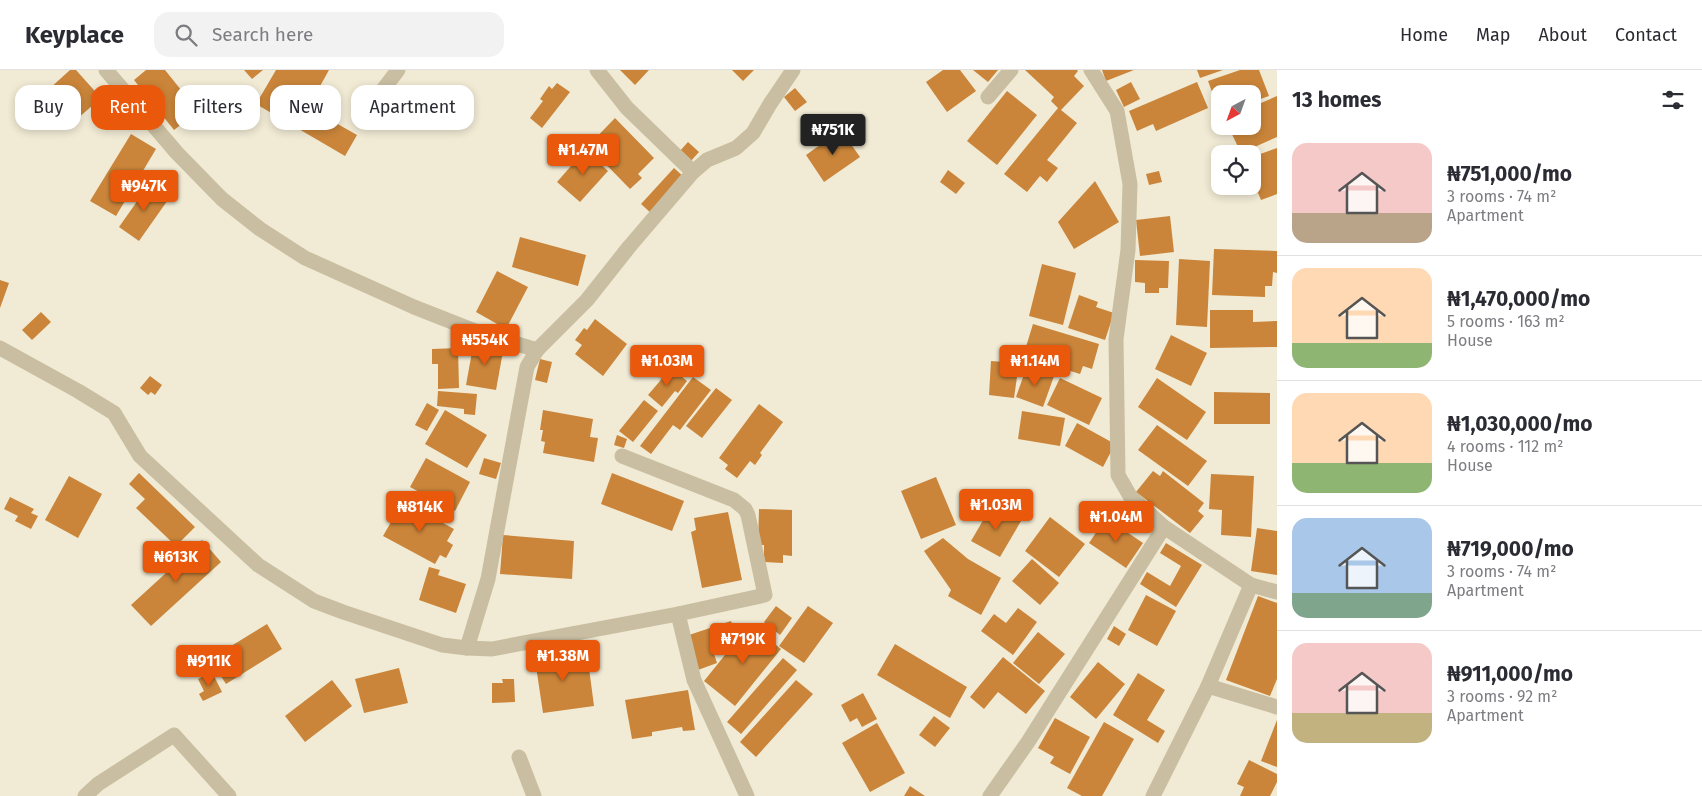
<!DOCTYPE html>
<meta charset="utf-8">
<style>
body{margin:0;font-family:"Fira Sans",sans-serif;background:#f2f2f3;color:#2b2b33;height:100vh;display:flex;flex-direction:column;font-size:19px;white-space:nowrap}
*{box-sizing:border-box;margin:0}
p{font-size:16px;color:#7c7c81}
.icon{flex:none;width:28px;height:28px;fill:none;stroke:currentColor;stroke-width:2;stroke-linecap:round;stroke-linejoin:round}
.map{position:relative;flex:1;overflow:hidden}
.details{display:flex;flex-direction:column;background:#fff;width:425px}
.details>*{flex:none}
.banner{position:absolute;left:15px;top:15px;width:475px;height:45px;display:flex;gap:10px}
.needle{width:32px;rotate:221deg}
.tools{position:absolute;left:1211px;top:15px;display:grid;gap:10px}
.tools a{display:grid;place-items:center;width:50px;height:50px;border-radius:10px;background:#fff;box-shadow:0 2px 8px #0003;font-size:25px}
.price{position:absolute;translate:-50% -42px;padding:0 11px;border-radius:5px;background:#ea580c;color:#fff;font-size:16px;line-height:32px;filter:drop-shadow(0 1px 2px #0008)}
.price::after{content:'';position:absolute;left:50%;top:30px;width:15px;height:11px;margin-left:-8px;background:inherit;clip-path:polygon(0 0,100% 0,50% 100%)}
.price.on{background:#222;color:#fff}
ul{padding:0;list-style:none}
li{display:flex;align-items:center;gap:15px;height:125px;padding:0 15px}
li+li{border-top:1px solid #e1e1e2}
li span{display:grid;place-items:center;flex:none;width:140px;height:100px;border-radius:15px;color:#555}
li>.icon{margin-inline-start:auto}
span .icon{width:60px;height:60px;fill:#fffc;stroke-width:1}
li b{font-size:21px}
h2{display:flex;justify-content:space-between;align-items:center;height:60px;padding:0 15px;font-size:21px}
.chip{padding:0 18px;border-radius:15px;background:#fff;box-shadow:0 2px 8px #0003;font-size:18px;line-height:45px}
.chip.on{background:#ea580c;color:#fff}
header{display:flex;align-items:center;gap:30px;box-sizing:border-box;height:70px;padding:0 25px;background:#fff;border-bottom:1px solid #e1e1e2}
header strong{font-size:24px}
nav{display:flex;gap:28px;margin-inline-start:auto;font-size:18px}
.search{width:350px;height:45px;background:#f2f2f3;display:flex;align-items:center;gap:12px;box-sizing:border-box;padding:0 18px;border-radius:15px;color:#7c7c81;font-size:19px}
main{display:flex;flex:1;min-height:0}
.map>svg:first-child{display:block}
</style>
<header>
<strong>Keyplace</strong>
<div class="search"><svg class="icon" aria-label="search" viewBox="0 0 24 24"><circle cx="10" cy="10" r="6"/><path d="M15 15l6 6"/></svg>Search here</div>
<nav><a>Home</a><a>Map</a><a>About</a><a>Contact</a></nav>
</header>
<main>
<div class="map">
<svg width="1277" height="726" viewBox="0 0 1277 726">
<rect width="100%" height="100%" fill="#f1ebd5"/>
<g fill="#ca853a">
<polygon points="70,0 76,0 101,28 77,49 49,19"/>
<polygon points="146,0 165,0 198,41 174,60 134,10"/>
<polygon points="244,0 263,0 252,9"/>
<polygon points="276,0 329,0 319,18 324,21 313,40 357,65 345,86 256,34"/>
<polygon points="620,0 649,0 635,15"/>
<polygon points="732,0 754,0 743,11"/>
<polygon points="943,0 960,0 976,21 947,42 926,12"/>
<polygon points="973,0 998,0 988,12"/>
<polygon points="1025,0 1077,0 1078,1 1074,6 1084,16 1061,40 1077,53 1047,90 1058,98 1047,112 1040,106 1027,122 1004,104 1058,38 1051,31 1054,27"/>
<polygon points="1102,0 1134,0 1106,11"/>
<polygon points="1197,0 1223,0 1200,8"/>
<polygon points="1240,0 1259,0 1269,26 1252,32 1252,24 1220,24 1220,43 1208,11"/>
<polygon points="1131,12 1140,29 1124,37 1116,20"/>
<polygon points="1197,12 1208,38 1156,61 1153,54 1137,61 1129,41"/>
<polygon points="557,13 570,22 542,58 530,48 543,31 540,29 549,16 552,19"/>
<polygon points="795,18 807,32 795,41 784,27"/>
<polygon points="1007,21 1037,45 997,95 967,71"/>
<polygon points="228,26 235,34 206,57 200,48"/>
<polygon points="1277,26 1277,67 1241,83 1228,56 1252,56 1252,37"/>
<polygon points="615,48 654,88 638,104 642,108 630,119 588,76"/>
<polygon points="841,60 860,87 824,112 806,85"/>
<polygon points="131,64 156,79 116,146 90,131"/>
<polygon points="688,72 699,82 690,92 679,82"/>
<polygon points="1277,78 1277,124 1261,130 1252,109 1252,87"/>
<polygon points="585,80 608,101 580,132 557,112"/>
<polygon points="674,98 685,108 652,144 641,134"/>
<polygon points="948,100 965,113 956,124 940,112"/>
<polygon points="1159,101 1162,112 1149,115 1146,104"/>
<polygon points="1095,111 1119,152 1074,179 1058,152"/>
<polygon points="150,113 170,127 139,171 119,157"/>
<polygon points="1170,146 1174,182 1140,186 1136,150"/>
<polygon points="520,167 586,185 578,216 512,197"/>
<polygon points="1214,179 1277,181 1277,203 1273,202 1272,216 1265,216 1265,227 1212,225"/>
<polygon points="1179,189 1210,191 1207,257 1176,255"/>
<polygon points="1135,190 1169,191 1168,218 1159,218 1159,223 1145,223 1145,213 1135,212"/>
<polygon points="1042,194 1076,203 1063,255 1029,246"/>
<polygon points="497,201 528,217 506,259 476,242"/>
<polygon points="0,210 9,213 0,238"/>
<polygon points="1079,225 1098,232 1096,237 1114,243 1105,270 1068,258"/>
<polygon points="1210,240 1253,240 1253,252 1277,251 1277,277 1210,278"/>
<polygon points="41,242 51,252 32,270 22,260"/>
<polygon points="595,249 627,274 603,306 575,284 582,275 575,270 584,258 587,260"/>
<polygon points="1033,254 1099,274 1092,299 1083,296 1080,304 1051,295 1053,289 1025,280"/>
<polygon points="1171,265 1207,283 1191,316 1155,299"/>
<polygon points="474,271 504,276 496,320 466,315"/>
<polygon points="458,278 459,318 438,319 438,294 432,294 432,279"/>
<polygon points="540,289 552,292 547,313 535,310"/>
<polygon points="991,291 1019,293 1014,328 989,325"/>
<polygon points="1027,296 1054,306 1043,337 1016,327"/>
<polygon points="671,298 687,311 678,323 675,321 662,337 648,325"/>
<polygon points="150,306 162,315 155,325 151,322 148,325 140,318"/>
<polygon points="693,307 711,320 680,360 673,355 651,384 640,376"/>
<polygon points="1060,308 1102,328 1089,355 1047,335"/>
<polygon points="1157,308 1206,342 1187,370 1138,337"/>
<polygon points="716,318 732,330 702,368 686,356"/>
<polygon points="438,321 477,324 475,345 464,344 464,339 437,336"/>
<polygon points="1214,322 1270,323 1270,354 1214,354"/>
<polygon points="644,330 658,341 633,372 619,361"/>
<polygon points="427,333 439,340 427,361 415,355"/>
<polygon points="759,334 783,352 760,383 762,385 755,395 750,391 737,408 725,399 728,395 719,388"/>
<polygon points="445,340 487,365 467,398 425,374"/>
<polygon points="543,340 593,349 590,367 598,368 594,392 543,383 545,372 541,371 543,360 540,360"/>
<polygon points="1022,341 1065,348 1060,376 1018,369"/>
<polygon points="1077,353 1115,374 1103,397 1065,376"/>
<polygon points="1157,355 1207,391 1188,416 1138,380"/>
<polygon points="617,365 627,369 624,378 614,375"/>
<polygon points="426,388 470,412 455,441 410,417"/>
<polygon points="484,388 501,393 496,409 479,404"/>
<polygon points="1153,401 1160,406 1163,401 1204,433 1198,441 1204,446 1190,463 1136,422"/>
<polygon points="139,403 195,457 176,476 136,438 145,429 129,414"/>
<polygon points="612,403 684,431 672,461 601,434"/>
<polygon points="1211,404 1254,406 1251,467 1221,465 1222,440 1209,439"/>
<polygon points="69,406 102,424 78,468 45,450"/>
<polygon points="936,407 956,455 921,469 901,421"/>
<polygon points="10,427 34,439 31,443 38,446 31,459 15,451 18,446 4,439"/>
<polygon points="403,431 454,459 447,471 453,475 446,488 440,485 435,494 383,466"/>
<polygon points="992,435 1021,451 1000,487 971,471"/>
<polygon points="759,439 792,440 792,486 783,485 783,493 764,492 764,475 758,475"/>
<polygon points="728,442 742,510 702,518 691,462 696,460 694,448"/>
<polygon points="1050,447 1085,474 1059,507 1025,481"/>
<polygon points="1106,448 1143,473 1126,498 1089,473"/>
<polygon points="1257,458 1277,461 1277,505 1251,501"/>
<polygon points="503,465 574,471 572,509 500,504"/>
<polygon points="943,468 968,489 1001,508 981,545 948,526 951,520 924,481"/>
<polygon points="202,470 221,492 151,556 131,535"/>
<polygon points="1166,473 1202,495 1176,537 1140,514 1147,502 1170,516 1181,496 1160,483"/>
<polygon points="1032,489 1059,513 1040,535 1012,511"/>
<polygon points="429,497 440,500 438,505 466,514 456,543 419,530"/>
<polygon points="1146,525 1176,541 1157,576 1128,560"/>
<polygon points="1258,526 1277,533 1277,609 1270,626 1226,610"/>
<polygon points="776,536 792,548 780,565 764,552"/>
<polygon points="808,536 833,553 804,593 779,576"/>
<polygon points="1018,538 1037,552 1013,585 981,561 994,544 1006,553"/>
<polygon points="731,551 737,567 713,581 717,593 698,600 686,566"/>
<polygon points="267,554 282,579 226,614 210,589"/>
<polygon points="750,554 781,579 735,636 704,611"/>
<polygon points="1114,556 1126,564 1119,576 1107,569"/>
<polygon points="1038,562 1065,584 1039,614 1013,593"/>
<polygon points="895,574 967,617 950,648 877,605"/>
<polygon points="574,578 577,600 589,598 594,636 543,643 534,583"/>
<polygon points="1003,587 1045,621 1026,644 998,622 984,639 970,627"/>
<polygon points="783,588 797,600 741,664 727,652"/>
<polygon points="1098,592 1125,614 1096,649 1070,627"/>
<polygon points="399,598 408,633 364,643 355,609"/>
<polygon points="212,602 222,622 203,631 199,624 204,621 198,609"/>
<polygon points="1138,603 1165,620 1147,650 1165,661 1158,673 1113,645"/>
<polygon points="502,609 514,609 515,632 492,633 492,613 503,613"/>
<polygon points="332,610 352,636 305,672 285,646"/>
<polygon points="796,610 813,624 756,687 740,672"/>
<polygon points="688,620 695,660 683,661 682,657 652,662 652,666 632,669 625,630"/>
<polygon points="863,623 877,649 862,657 857,648 850,652 841,635"/>
<polygon points="934,646 950,658 935,677 919,665"/>
<polygon points="1055,648 1090,667 1070,704 1050,693 1054,687 1038,678"/>
<polygon points="1277,650 1277,697 1261,691"/>
<polygon points="1104,652 1134,669 1102,726 1082,726 1067,718"/>
<polygon points="877,653 905,703 870,722 842,673"/>
<polygon points="1249,690 1277,704 1277,712 1270,726 1240,726 1244,717 1237,714"/>
<polygon points="910,716 925,726 904,726"/>
</g>
<g fill="none" stroke-linecap="round" stroke-linejoin="round">
<g stroke="#c9bea1" stroke-width="15">
<polyline points="106,0 177,83 222,129 260,159 305,188 414,237 475,261 537,280"/>
<polyline points="597,0 627,38 693,102"/>
<polyline points="1091,0 1117,41 1130,114 1128,180 1116,269 1118,405 1130,426 1164,457 1251,515 1277,522"/>
<polyline points="988,27 1011,0"/>
<polyline points="366,42 398,0"/>
<polyline points="0,278 78,321 114,343 140,386 258,495 314,531 343,542 442,575 467,578 492,579 678,544 694,610 747,726"/>
<polyline points="622,386 734,430 745,439 748,445 765,525 678,544"/>
<polyline points="467,578 488,509 527,297 537,280 587,230 629,177 693,102 707,90 736,78 753,63 770,34 793,0"/>
<polyline points="1208,616 1277,637"/>
<polyline points="519,687 534,726"/>
<polyline points="85,726 98,714 174,665 229,726"/>
<polyline points="990,726 1028,672 1164,457"/>
<polyline points="1153,726 1208,616 1251,515"/>
</g>
</g>
</svg>
<div class="tools">
<a><svg class="needle" viewBox="-14 -14 28 28"><path d="M0-13l5 13h-10z" fill="#e53935"/><path d="M0 13l5-13h-10z" fill="#7c7c81"/></svg></a>
<a><svg class="icon" aria-label="locate" viewBox="0 0 24 24"><circle cx="12" cy="12" r="6"/><path d="M12 2v4M12 18v4M2 12h4M18 12h4"/></svg></a>
</div>
<b class="price on" style="left:833px;top:86px">₦751K</b>
<b class="price" style="left:583px;top:106px">₦1.47M</b>
<b class="price" style="left:144px;top:142px">₦947K</b>
<b class="price" style="left:485px;top:296px">₦554K</b>
<b class="price" style="left:667px;top:317px">₦1.03M</b>
<b class="price" style="left:1035px;top:317px">₦1.14M</b>
<b class="price" style="left:996px;top:461px">₦1.03M</b>
<b class="price" style="left:420px;top:463px">₦814K</b>
<b class="price" style="left:1116px;top:473px">₦1.04M</b>
<b class="price" style="left:176px;top:513px">₦613K</b>
<b class="price" style="left:743px;top:595px">₦719K</b>
<b class="price" style="left:563px;top:612px">₦1.38M</b>
<b class="price" style="left:209px;top:617px">₦911K</b>
<div class="banner">
<a class="chip">Buy</a>
<a class="chip on">Rent</a>
<a class="chip">Filters</a>
<a class="chip">New</a>
<a class="chip">Apartment</a>
</div>
</div>
<section class="details">
<h2>13 homes<svg class="icon" aria-label="filters" viewBox="0 0 24 24"><path d="M4 7h16M4 17h16"/><circle cx="9" cy="7" r="2"/><circle cx="15" cy="17" r="2"/></svg></h2>
<ul>
<li><span style="background:linear-gradient(#f6c9c9 70%,#b9a48a 0)"><svg class="icon" aria-label="home" viewBox="0 0 24 24"><path d="M3 11l9-7 9 7M6 9v11h12V9"/></svg></span><div><b>₦751,000/mo</b><p>3 rooms · 74 m²</p><p>Apartment</p></div></li>
<li><span style="background:linear-gradient(#ffd9b3 75%,#8fb573 0)"><svg class="icon" aria-label="home" viewBox="0 0 24 24"><path d="M3 11l9-7 9 7M6 9v11h12V9"/></svg></span><div><b>₦1,470,000/mo</b><p>5 rooms · 163 m²</p><p>House</p></div></li>
<li><span style="background:linear-gradient(#ffd9b3 70%,#8fb573 0)"><svg class="icon" aria-label="home" viewBox="0 0 24 24"><path d="M3 11l9-7 9 7M6 9v11h12V9"/></svg></span><div><b>₦1,030,000/mo</b><p>4 rooms · 112 m²</p><p>House</p></div></li>
<li><span style="background:linear-gradient(#a9c7e8 75%,#7fa58c 0)"><svg class="icon" aria-label="home" viewBox="0 0 24 24"><path d="M3 11l9-7 9 7M6 9v11h12V9"/></svg></span><div><b>₦719,000/mo</b><p>3 rooms · 74 m²</p><p>Apartment</p></div></li>
<li><span style="background:linear-gradient(#f6c9c9 70%,#c2b280 0)"><svg class="icon" aria-label="home" viewBox="0 0 24 24"><path d="M3 11l9-7 9 7M6 9v11h12V9"/></svg></span><div><b>₦911,000/mo</b><p>3 rooms · 92 m²</p><p>Apartment</p></div></li>
</ul>
</section>
</main>
